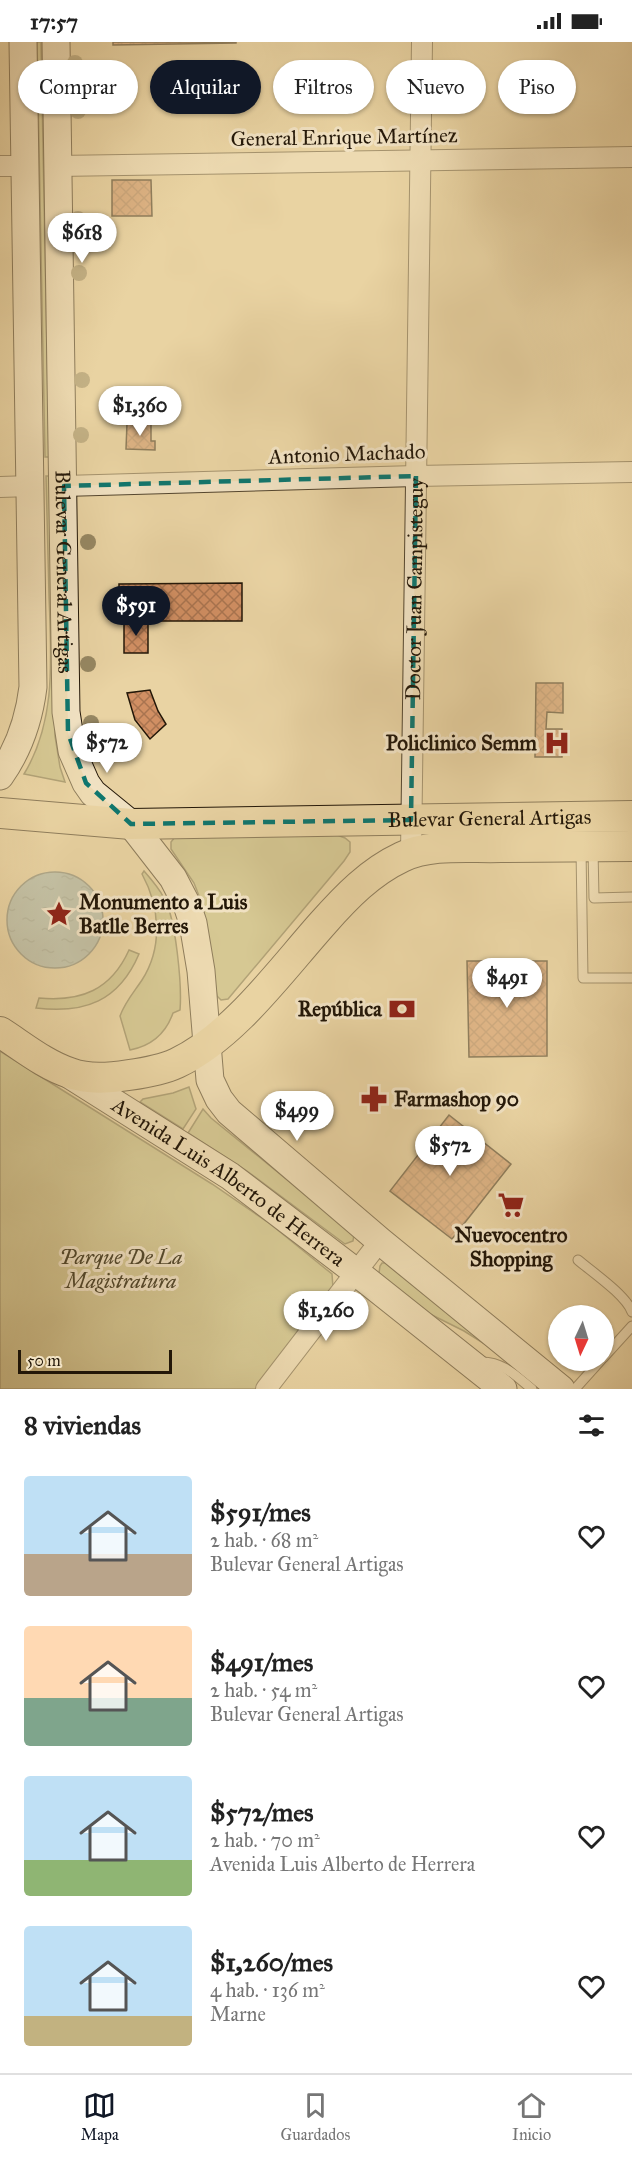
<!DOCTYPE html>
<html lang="es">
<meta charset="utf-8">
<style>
body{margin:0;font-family:"IM FELL Great Primer",serif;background:#f2f2f2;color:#222;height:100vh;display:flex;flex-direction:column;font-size:22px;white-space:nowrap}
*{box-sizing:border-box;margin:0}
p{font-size:20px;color:#767676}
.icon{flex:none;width:33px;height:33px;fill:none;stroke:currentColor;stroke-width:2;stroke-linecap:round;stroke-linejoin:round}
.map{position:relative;height:1347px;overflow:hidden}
.drawer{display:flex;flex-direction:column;background:#fff;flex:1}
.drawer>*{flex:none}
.top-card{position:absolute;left:18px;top:18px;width:597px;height:54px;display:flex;gap:12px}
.needle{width:39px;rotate:184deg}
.buttons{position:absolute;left:548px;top:1263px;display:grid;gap:12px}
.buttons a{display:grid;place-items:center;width:66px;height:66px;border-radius:50%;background:#fff;box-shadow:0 2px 4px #0004;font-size:30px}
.scale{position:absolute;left:18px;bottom:15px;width:154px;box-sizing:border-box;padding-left:6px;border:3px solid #231708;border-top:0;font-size:16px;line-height:21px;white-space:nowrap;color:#231708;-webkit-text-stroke:4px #f1e2c3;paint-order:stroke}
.price{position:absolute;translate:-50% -51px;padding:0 14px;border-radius:21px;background:#fff;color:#222;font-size:20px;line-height:39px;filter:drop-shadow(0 2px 3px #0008)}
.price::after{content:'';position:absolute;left:50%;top:36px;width:18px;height:14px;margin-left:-9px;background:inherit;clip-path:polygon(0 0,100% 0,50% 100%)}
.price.on{background:#111827;color:#fff}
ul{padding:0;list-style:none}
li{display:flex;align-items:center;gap:18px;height:150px;padding:0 24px}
li span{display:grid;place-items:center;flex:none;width:168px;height:120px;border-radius:6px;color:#555}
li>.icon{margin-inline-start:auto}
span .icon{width:72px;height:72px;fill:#fffc;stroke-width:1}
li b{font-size:26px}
h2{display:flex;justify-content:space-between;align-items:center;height:72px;padding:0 24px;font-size:26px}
.chip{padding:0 21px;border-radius:27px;background:#fff;box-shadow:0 2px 4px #0004;font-size:21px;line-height:54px}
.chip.on{background:#111827;color:#fff}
.status{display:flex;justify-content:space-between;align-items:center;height:42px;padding:0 30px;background:#fff;direction:ltr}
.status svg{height:16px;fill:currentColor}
.menu{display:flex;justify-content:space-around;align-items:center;height:84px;border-top:2px solid #e0e0e0;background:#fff;font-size:16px;color:#767676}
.menu a{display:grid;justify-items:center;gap:3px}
.menu .on{color:#111827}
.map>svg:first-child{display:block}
</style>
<div class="status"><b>17:57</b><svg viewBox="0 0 49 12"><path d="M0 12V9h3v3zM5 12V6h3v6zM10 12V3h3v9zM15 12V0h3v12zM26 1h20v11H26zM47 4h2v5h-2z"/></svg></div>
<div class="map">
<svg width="632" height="1347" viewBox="0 0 632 1347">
<defs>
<pattern id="water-ripples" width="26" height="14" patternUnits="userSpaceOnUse" patternTransform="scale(1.5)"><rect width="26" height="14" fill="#9db4b2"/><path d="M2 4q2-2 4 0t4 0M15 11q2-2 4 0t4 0" fill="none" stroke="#879a98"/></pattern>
<pattern id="building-cross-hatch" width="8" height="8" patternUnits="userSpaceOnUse" patternTransform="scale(1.5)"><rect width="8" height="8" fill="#d18f63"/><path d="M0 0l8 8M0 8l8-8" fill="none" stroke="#a97450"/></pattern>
</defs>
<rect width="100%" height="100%" fill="#e9d3a3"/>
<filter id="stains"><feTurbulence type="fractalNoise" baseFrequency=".00333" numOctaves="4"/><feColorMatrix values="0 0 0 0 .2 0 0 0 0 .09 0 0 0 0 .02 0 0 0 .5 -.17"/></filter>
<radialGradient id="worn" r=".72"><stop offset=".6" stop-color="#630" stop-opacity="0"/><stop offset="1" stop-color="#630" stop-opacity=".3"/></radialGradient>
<g fill="#beba80" stroke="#706844" stroke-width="1.5">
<polygon points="37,0 41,0 49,415 45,415"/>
<path d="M46,434H50L55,694L60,725L65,740L24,732C57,678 51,614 49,553C48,513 47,474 46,434Z"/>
<polygon points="337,793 345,796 350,800 350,810 344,819 228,957 221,958 217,954 203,864 194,841 171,807 171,800 175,795"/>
<path d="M144,829C151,837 159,846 164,856C176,876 182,944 180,968L173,971C166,991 151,1004 130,1008L120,974C125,960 134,950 142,938C163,905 160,865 142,832Z"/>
<path d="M129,908L139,912C119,959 85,972 36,966L39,956C81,960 111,948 129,908Z"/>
<polygon points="0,1009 212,1142 269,1181 332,1232 333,1246 257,1347 0,1347"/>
<polygon points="189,1045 196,1067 183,1087 140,1060 143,1057 173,1051"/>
<polygon points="203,1067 211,1076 354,1192 353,1199 345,1202 247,1129 188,1091"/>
<polygon points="382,1221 385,1221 488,1304 464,1289 426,1270 379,1231 380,1224"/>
</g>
<circle fill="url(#water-ripples)" stroke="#6c756e" stroke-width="1.5" cx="55" cy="878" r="48"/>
<g fill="url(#building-cross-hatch)" stroke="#231708" stroke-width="1.5">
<polygon points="113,0 236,0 236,1 113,3"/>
<polygon points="112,138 151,138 152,174 112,174"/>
<polygon points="127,381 151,381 151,399 155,399 155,408 126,407"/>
<polygon points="242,541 242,579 119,579 119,542"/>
<polygon points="148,578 148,611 124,611 124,579"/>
<polygon points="536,641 563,641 563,671 547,670 546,687 562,687 562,715 535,715"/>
<polygon points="150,648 158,669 166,682 150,697 135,678 127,651"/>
<polygon points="467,919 547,919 547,1014 469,1015"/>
<polygon points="449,1073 511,1122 452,1197 390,1149"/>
</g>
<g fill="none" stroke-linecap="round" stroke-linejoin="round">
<g stroke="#54462f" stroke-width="11">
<g id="lane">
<polyline points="581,807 583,936 632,936"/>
<polyline points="593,807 594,856 632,855"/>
<path d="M578,1218C592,1230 626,1253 632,1270"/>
<polyline points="603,1316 632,1284"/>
<path d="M482,1320C503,1320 516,1334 532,1347"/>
<polyline points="575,1347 601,1318"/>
</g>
</g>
<g stroke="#54462f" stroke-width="22">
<g id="street">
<polyline points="0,124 26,124"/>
<polyline points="57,124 632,115"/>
<polyline points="64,444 416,434 632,430"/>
<polyline points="0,445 31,444"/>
<path id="s1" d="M411,811L422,0"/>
<polyline points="266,1347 380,1199"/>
</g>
</g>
<g stroke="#231708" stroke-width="29">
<g id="secondary">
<path id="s2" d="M56,0L66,670L72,709L86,741L93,751L131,782L173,836L187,863L193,881L201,929L210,1038L219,1057L229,1070L380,1199L561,1347"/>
<path d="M0,734C19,707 29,678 33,645L23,0"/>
<path id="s3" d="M67,1031L230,1134L356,1230L503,1347"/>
</g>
</g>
<g stroke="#231708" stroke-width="32">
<g id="primary">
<path id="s4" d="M0,771L131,782L632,774"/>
<path d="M0,990C22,1004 45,1023 70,1031C89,1038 109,1036 129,1033C144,1031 162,1028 177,1021C234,994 281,928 323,881C346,855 370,830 402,815C431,801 469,806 501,805C544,805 588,804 632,804"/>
</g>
</g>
<use href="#lane" stroke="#f1e2c3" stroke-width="9"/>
<use href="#street" stroke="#f1e2c3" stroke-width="20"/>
<use href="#secondary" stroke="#f1e2c3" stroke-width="27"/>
<use href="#primary" stroke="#e9d3a3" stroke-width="30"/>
</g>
<g fill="#968762">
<circle cx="75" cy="21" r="8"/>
<circle cx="78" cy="69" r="8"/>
<circle cx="78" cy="177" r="8"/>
<circle cx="79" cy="231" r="8"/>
<circle cx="82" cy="338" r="8"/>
<circle cx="81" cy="393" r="8"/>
<circle cx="88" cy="500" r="8"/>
<circle cx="88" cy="622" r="8"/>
<circle cx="91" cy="681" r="8"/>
</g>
<path d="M0 0H632V1347H0ZM416,434L411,778L131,782L86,741L68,691L64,444Z" fill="#e9d3a3" fill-opacity=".55" fill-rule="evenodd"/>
<path fill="none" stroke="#0f766e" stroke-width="4.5" stroke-dasharray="12 8" stroke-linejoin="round" d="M416,434L411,778L131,782L86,741L68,691L64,444Z"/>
<defs>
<g id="hospital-bare" transform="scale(2.07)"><path d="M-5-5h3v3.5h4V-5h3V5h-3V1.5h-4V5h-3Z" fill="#8f2418" stroke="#f1e2c3" stroke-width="2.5" paint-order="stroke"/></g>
<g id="sight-bare" transform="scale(2.07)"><path d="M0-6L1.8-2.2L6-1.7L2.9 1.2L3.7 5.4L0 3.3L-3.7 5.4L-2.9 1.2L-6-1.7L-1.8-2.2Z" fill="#8f2418" stroke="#f1e2c3" stroke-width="2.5" paint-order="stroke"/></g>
<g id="bank-bare" transform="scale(2.07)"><path d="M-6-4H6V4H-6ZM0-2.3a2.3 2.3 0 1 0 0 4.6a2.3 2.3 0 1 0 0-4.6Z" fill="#8f2418" stroke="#f1e2c3" stroke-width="2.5" paint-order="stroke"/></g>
<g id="pharmacy-bare" transform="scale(2.07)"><path d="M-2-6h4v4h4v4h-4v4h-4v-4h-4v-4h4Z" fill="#8f2418" stroke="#f1e2c3" stroke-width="2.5" paint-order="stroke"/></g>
<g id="supermarket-bare" transform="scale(2.07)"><path d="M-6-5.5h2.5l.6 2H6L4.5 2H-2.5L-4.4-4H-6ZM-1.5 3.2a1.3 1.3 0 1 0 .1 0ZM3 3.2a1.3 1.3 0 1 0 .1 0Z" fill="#8f2418" stroke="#f1e2c3" stroke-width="2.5" paint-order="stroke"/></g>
</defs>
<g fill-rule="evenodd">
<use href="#hospital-bare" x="557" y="701"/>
<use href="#sight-bare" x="59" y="872"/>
<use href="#bank-bare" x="402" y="967"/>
<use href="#pharmacy-bare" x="374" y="1057"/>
<use href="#supermarket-bare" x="511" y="1163"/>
</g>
<g text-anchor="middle" stroke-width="6" stroke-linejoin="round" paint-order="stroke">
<g font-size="21" fill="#231708" stroke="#f1e2c3">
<text transform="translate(344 95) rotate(-1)" y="7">General Enrique Martínez</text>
<text transform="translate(347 412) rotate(-2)" y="7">Antonio Machado</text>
<text dy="7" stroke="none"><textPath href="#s2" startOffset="530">Bulevar General Artigas</textPath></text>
<text dy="7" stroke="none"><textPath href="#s1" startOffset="264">Doctor Juan Campisteguy</textPath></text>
<text dy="7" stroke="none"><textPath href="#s4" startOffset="490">Bulevar General Artigas</textPath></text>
<text dy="7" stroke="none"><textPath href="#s3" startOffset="195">Avenida Luis Alberto de Herrera</textPath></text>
</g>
<g font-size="21" font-weight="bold" fill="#231708" stroke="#f1e2c3" text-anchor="end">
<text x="537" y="708">Policlinico Semm</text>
<text x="79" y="867" text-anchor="start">Monumento a Luis<tspan x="79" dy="24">Batlle Berres</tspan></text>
<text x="382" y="974">República</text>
<text x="394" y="1064" text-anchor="start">Farmashop 90</text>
<text x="511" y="1200" text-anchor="middle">Nuevocentro<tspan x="511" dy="24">Shopping</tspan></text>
</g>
<g font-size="21" font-style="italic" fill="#52482c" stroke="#f1e2c3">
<text x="121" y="1222">Parque De La<tspan x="121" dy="24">Magistratura</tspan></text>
</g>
</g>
<rect width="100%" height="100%" filter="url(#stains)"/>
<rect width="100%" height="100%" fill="url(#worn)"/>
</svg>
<div class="buttons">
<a><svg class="needle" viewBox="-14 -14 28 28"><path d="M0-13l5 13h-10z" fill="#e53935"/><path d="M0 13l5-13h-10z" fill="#767676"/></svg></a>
</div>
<div class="scale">50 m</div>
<b class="price" style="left:82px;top:222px">$618</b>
<b class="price" style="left:140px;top:395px">$1,360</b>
<b class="price on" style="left:136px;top:595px">$591</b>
<b class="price" style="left:107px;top:732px">$572</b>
<b class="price" style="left:507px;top:967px">$491</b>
<b class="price" style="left:297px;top:1100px">$499</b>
<b class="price" style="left:450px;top:1135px">$572</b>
<b class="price" style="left:326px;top:1300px">$1,260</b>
<div class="top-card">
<a class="chip">Comprar</a>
<a class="chip on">Alquilar</a>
<a class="chip">Filtros</a>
<a class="chip">Nuevo</a>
<a class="chip">Piso</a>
</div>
</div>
<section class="drawer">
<h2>8 viviendas<svg class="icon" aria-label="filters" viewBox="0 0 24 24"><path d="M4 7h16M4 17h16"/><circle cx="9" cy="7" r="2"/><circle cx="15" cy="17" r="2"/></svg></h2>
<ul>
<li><span style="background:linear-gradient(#bfe0f5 65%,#b9a48a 0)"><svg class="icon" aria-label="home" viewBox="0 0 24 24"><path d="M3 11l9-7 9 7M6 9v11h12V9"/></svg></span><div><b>$591/mes</b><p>2 hab. · 68 m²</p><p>Bulevar General Artigas</p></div><svg class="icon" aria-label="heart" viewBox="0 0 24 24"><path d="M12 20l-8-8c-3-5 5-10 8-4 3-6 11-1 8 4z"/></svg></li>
<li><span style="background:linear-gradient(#ffd9b3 60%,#7fa58c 0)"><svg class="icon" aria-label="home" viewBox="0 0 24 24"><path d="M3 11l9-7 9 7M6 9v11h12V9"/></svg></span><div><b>$491/mes</b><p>2 hab. · 54 m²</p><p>Bulevar General Artigas</p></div><svg class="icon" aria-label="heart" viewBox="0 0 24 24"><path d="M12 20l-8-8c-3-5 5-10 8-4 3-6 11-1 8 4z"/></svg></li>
<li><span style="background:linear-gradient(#bfe0f5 70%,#8fb573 0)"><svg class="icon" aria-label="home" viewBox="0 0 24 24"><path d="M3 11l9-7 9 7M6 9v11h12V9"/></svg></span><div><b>$572/mes</b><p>2 hab. · 70 m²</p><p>Avenida Luis Alberto de Herrera</p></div><svg class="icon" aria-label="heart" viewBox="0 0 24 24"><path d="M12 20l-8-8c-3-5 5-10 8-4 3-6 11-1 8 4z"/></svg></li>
<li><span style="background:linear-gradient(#bfe0f5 75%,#c2b280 0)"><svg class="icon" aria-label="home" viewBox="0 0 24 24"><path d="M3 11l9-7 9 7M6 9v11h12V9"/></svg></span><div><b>$1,260/mes</b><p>4 hab. · 136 m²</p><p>Marne</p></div><svg class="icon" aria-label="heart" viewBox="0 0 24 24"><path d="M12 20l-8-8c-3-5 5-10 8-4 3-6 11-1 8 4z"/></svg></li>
</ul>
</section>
<nav class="menu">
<a class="on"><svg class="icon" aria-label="map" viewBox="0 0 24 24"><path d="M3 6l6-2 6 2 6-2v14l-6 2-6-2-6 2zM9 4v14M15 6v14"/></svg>Mapa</a>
<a><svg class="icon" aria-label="saved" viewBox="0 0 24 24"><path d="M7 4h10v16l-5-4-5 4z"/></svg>Guardados</a>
<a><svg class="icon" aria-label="home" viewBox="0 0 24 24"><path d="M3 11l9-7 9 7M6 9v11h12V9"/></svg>Inicio</a>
</nav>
